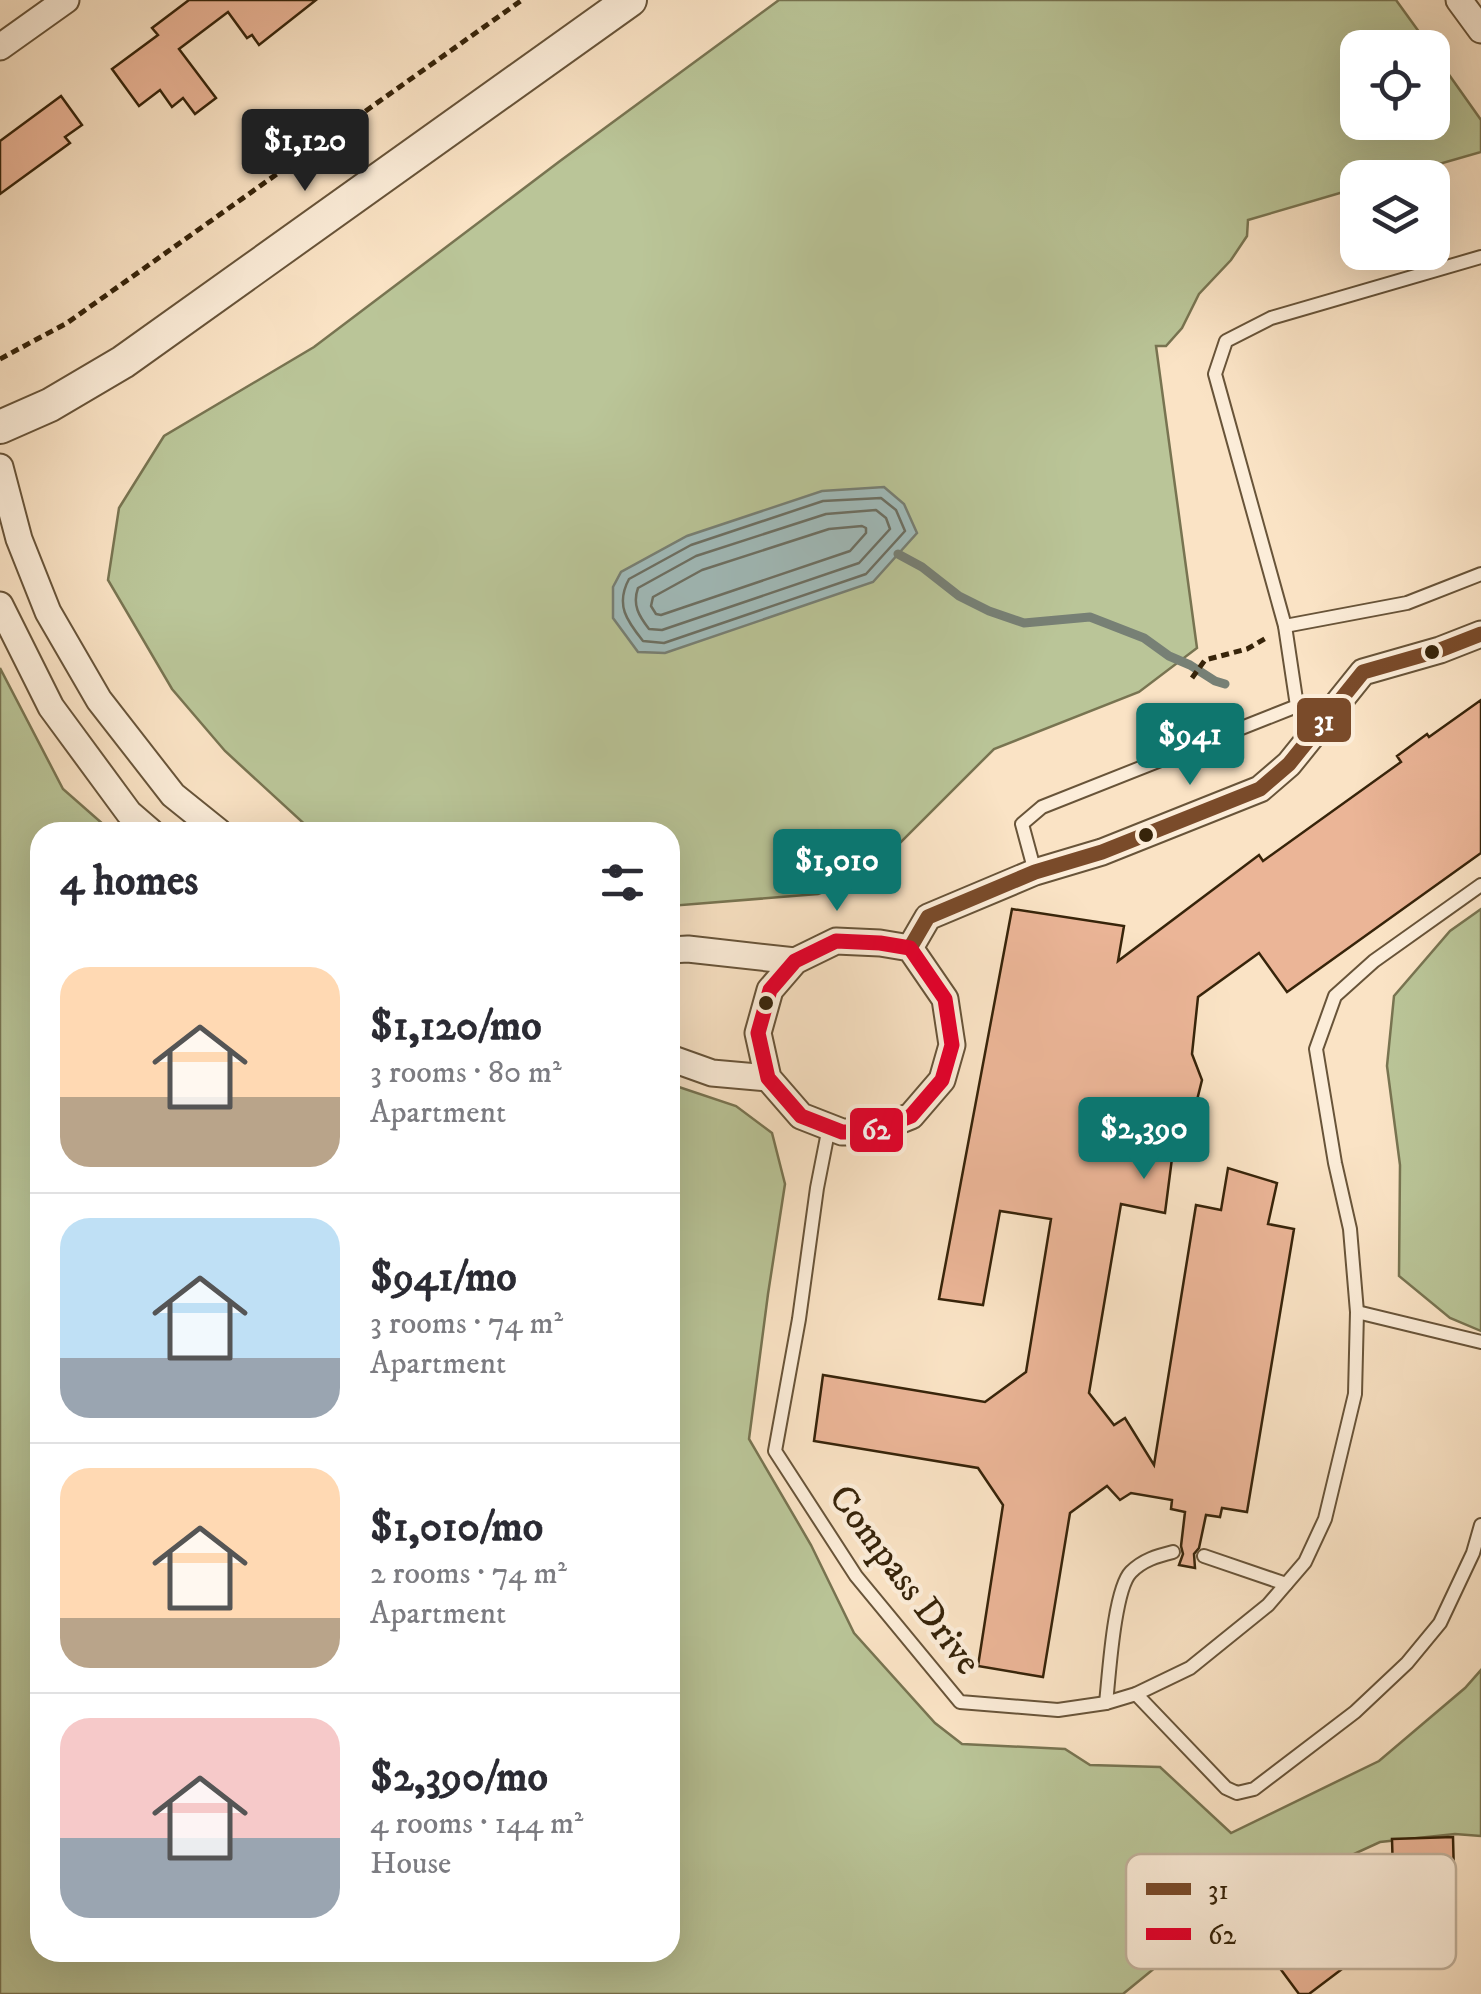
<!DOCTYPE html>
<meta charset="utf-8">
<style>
body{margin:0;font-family:"IM FELL DW Pica",serif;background:#f2f2f3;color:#2b2b33;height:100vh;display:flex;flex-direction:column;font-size:38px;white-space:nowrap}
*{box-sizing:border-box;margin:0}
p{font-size:32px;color:#7c7c81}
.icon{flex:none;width:55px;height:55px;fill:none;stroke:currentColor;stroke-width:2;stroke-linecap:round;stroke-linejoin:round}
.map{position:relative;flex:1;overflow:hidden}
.sheet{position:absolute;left:30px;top:822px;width:650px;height:1140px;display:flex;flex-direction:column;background:#fff;border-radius:30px;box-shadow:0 10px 40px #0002}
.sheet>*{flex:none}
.tools{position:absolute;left:1340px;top:30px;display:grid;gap:20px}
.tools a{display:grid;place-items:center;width:110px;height:110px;border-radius:20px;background:#fff;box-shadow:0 10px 40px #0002;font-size:50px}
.price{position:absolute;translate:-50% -85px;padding:0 22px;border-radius:10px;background:#0f766e;color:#fff;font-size:32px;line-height:65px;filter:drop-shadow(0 2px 5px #0008)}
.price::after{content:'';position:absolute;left:50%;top:60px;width:30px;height:22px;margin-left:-15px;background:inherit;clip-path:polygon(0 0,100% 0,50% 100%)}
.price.selected{background:#222;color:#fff}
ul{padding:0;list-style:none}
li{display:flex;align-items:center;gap:30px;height:250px;padding:0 30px}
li+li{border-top:2px solid #e1e1e2}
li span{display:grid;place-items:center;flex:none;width:280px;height:200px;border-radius:30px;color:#555}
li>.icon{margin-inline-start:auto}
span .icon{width:120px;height:120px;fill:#fffc;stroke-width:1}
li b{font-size:42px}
h2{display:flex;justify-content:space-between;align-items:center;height:120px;padding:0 30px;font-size:42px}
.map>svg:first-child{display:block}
</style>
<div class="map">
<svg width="1481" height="1994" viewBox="0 0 1481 1994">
<rect width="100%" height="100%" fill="#fae3c5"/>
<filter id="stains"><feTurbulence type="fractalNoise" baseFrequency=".002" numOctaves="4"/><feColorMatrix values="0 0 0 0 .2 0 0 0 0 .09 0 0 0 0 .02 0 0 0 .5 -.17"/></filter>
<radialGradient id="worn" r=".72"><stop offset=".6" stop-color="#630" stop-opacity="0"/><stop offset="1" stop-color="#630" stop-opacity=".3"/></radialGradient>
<g fill="#bac598" stroke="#787451" stroke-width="2.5">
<polygon points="779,0 1396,0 1430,47 1358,48 1358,122 1432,122 1433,52 1481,120 1481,152 1394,177 1358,178 1357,188 1248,220 1247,236 1231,260 1199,294 1182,328 1166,346 1156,346 1197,648 1139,692 994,749 866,877 818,894 670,906 670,832 312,831 225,751 172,689 108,580 119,508 164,436 314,347 560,161"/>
<polygon points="0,668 63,789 112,832 40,832 40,1952 670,1952 670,1084 736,1106 772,1133 785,1184 768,1294 749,1439 811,1545 854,1633 935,1723 962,1744 1065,1749 1090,1765 1160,1767 1231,1833 1379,1761 1465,1688 1481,1670 1481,1836 1455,1834 1380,1842 1284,1886 1184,1944 1123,1994 0,1994"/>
<polygon points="1481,909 1481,1331 1450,1318 1399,1276 1400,1165 1387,1066 1394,996 1450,931"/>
</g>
<polygon fill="#a1bdbd" stroke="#778075" stroke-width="2.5" points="884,487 904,504 917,533 873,582 665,653 638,652 613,618 613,587 621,572 687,536 822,491"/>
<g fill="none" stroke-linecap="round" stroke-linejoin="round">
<g stroke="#6c7064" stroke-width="2.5">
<path d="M881,498L896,510L905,531L866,574L664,643L643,641C627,621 615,605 629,579L691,545L823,501Z"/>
<path d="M876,510L886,518L890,529L859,563L662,630L649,629C639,616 632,605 638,588L696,556L826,514Z"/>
<polygon points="862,526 866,528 866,533 850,551 661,615 656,614 651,606 653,597 702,570 829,529"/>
</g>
<polyline stroke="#778075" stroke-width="9" points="898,554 922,567 959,596 989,611 1024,623 1090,617 1144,638 1169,656 1190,665 1215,681 1225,684"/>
</g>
<g fill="#ebb597" stroke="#37240a" stroke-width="2.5">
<polygon points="189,0 316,0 259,45 252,35 247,38 228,12 179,49 216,98 195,114 183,98 172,107 160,90 139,106 112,69 158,35 152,28"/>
<polygon points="61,96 82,125 65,137 70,143 0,194 0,141"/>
<polygon points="1481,700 1481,853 1287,992 1259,953 1198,997 1192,1054 1202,1080 1195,1108 1176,1127 1165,1213 1121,1204 1089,1393 1114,1425 1125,1418 1154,1465 1196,1205 1221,1210 1228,1168 1277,1183 1268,1224 1294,1229 1247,1512 1222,1508 1220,1517 1206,1515 1199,1548 1194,1554 1195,1568 1179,1565 1183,1554 1181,1546 1185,1512 1171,1509 1172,1500 1131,1493 1120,1500 1107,1486 1070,1513 1043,1677 978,1666 1003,1505 978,1468 814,1441 823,1375 985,1402 1026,1372 1051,1219 1000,1211 983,1305 939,1299 1012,909 1124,926 1118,961 1259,855 1263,861 1401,762 1397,756 1427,734 1429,737"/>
<polygon points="1453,1837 1454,1876 1435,1877 1436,1906 1394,1908 1392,1839"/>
<polygon points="1360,1906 1383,1938 1309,1994 1299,1994 1279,1967"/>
</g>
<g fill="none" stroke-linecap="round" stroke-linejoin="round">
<g stroke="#685439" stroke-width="16">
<g id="service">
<polyline points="1285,626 1407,603 1481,574"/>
<polyline points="1035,872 1022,824 1042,807 1297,706 1285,626 1215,374 1226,341 1271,318 1481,257"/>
<polyline points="829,1127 817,1188 799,1319 775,1451 856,1576 960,1702 1058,1710 1106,1703 1136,1694 1190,1668 1268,1605 1305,1562 1325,1519 1355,1394 1357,1312 1350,1229 1335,1163 1316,1049 1335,996 1374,961 1481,885"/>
<polyline points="1357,1312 1481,1342"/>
<polyline points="1204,1556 1286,1584"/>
<polyline points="1136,1694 1226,1788 1237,1793 1254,1789 1355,1712 1407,1663 1440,1623 1473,1553 1481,1525"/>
<path d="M1106,1703C1109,1676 1114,1589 1131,1572C1143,1560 1157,1556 1173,1552"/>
</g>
</g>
<g stroke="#685439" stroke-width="29">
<g id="minor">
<polyline points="1459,0 1481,30"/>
<polyline points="0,47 66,0"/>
<polyline points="0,467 19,539 48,612 99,700 173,795 219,832"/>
<polyline points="0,605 51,707 129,813 151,832"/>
<polygon points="836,941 880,943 910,948 945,999 952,1045 942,1080 911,1116 871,1132 842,1132 801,1116 768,1078 758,1033 770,990 795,961"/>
<polyline points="910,948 928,917 1035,872 1102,852 1260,789 1289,764 1363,672 1440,650 1481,634"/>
<polyline points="670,950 688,949 795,961"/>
<polyline points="670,1058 712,1073 768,1078"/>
</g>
</g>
<g stroke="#685439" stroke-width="36">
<polyline id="tertiary" points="0,427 50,405 123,362 630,0"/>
</g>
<g stroke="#37240a" stroke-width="5" stroke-dasharray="8 5" stroke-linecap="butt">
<polyline points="0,359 67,323 522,0"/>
<polyline points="1192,678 1205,660 1247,649 1266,638"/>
</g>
<use href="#service" stroke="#fcedd9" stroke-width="12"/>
<use href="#minor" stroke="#fcedd9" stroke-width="25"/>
<use href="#tertiary" stroke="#fcedd9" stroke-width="32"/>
<g stroke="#fcedd9" stroke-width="22">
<polyline id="bus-1" points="910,948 928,917 1035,872 1102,852 1260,789 1289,764 1363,672 1440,650 1481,634"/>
</g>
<g stroke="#fcedd9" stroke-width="22">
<polygon id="bus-2" points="836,941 880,943 910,948 945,999 952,1045 942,1080 911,1116 871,1132 842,1132 801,1116 768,1078 758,1033 770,990 795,961"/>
</g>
<use href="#bus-1" stroke="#7a4b2a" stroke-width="15"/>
<use href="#bus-2" stroke="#e4002b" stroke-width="15"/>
</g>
<g fill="#37240a" stroke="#fcedd9" stroke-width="4">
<circle cx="1432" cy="652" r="9"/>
<circle cx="1146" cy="835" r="9"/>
<circle cx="766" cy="1003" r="9"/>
</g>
<g text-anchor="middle" stroke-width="9" stroke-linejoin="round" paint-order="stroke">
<g font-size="38" fill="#37240a" stroke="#fcedd9">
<text transform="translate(906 1579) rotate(53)" y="13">Compass Drive</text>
</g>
</g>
<rect x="1126" y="1854" width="330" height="115" rx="15" fill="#fcedd9" stroke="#c1b19b" stroke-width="2.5"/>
<rect x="1146" y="1883" width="45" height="12" fill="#7a4b2a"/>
<rect x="1146" y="1928" width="45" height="12" fill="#e4002b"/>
<g font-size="28" fill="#37240a">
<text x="1208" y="1899">31</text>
<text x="1208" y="1944">62</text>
</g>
<g stroke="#fcedd9" stroke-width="4">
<rect x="1295" y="696" width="58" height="48" rx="10" fill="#7a4b2a"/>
<rect x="848" y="1106" width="57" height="48" rx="10" fill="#e4002b"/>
</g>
<g font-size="28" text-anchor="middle" font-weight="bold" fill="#fff">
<text x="1324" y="730">31</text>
<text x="876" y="1139">62</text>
</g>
<rect width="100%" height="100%" filter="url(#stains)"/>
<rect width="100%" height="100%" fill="url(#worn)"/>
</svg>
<div class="tools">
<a><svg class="icon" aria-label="locate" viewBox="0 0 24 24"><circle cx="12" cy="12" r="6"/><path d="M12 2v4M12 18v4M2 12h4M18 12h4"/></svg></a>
<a><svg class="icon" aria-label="layers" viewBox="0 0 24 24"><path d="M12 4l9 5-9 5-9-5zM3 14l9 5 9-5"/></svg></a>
</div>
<b class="price selected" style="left:305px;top:194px">$1,120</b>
<b class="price" style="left:1190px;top:788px">$941</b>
<b class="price" style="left:837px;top:914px">$1,010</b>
<b class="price" style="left:1144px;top:1182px">$2,390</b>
<section class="sheet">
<h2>4 homes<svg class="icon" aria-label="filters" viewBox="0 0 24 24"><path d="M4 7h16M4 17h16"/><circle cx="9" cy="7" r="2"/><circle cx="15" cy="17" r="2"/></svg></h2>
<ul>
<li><span style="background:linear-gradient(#ffd9b3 65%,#b9a48a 0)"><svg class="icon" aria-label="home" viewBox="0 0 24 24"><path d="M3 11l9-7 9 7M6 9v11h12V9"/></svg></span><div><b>$1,120/mo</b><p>3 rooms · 80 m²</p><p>Apartment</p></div></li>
<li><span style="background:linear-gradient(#bfe0f5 70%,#9aa5b1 0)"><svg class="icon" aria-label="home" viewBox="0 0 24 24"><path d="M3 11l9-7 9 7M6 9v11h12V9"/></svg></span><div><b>$941/mo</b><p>3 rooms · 74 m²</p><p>Apartment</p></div></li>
<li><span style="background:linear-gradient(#ffd9b3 75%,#b9a48a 0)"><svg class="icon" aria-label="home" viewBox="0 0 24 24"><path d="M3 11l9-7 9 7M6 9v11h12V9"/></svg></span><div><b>$1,010/mo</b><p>2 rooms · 74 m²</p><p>Apartment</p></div></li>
<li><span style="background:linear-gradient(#f6c9c9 60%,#9aa5b1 0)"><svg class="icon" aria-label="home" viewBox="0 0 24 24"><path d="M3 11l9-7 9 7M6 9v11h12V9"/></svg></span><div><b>$2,390/mo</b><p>4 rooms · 144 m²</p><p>House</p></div></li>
</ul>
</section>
</div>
